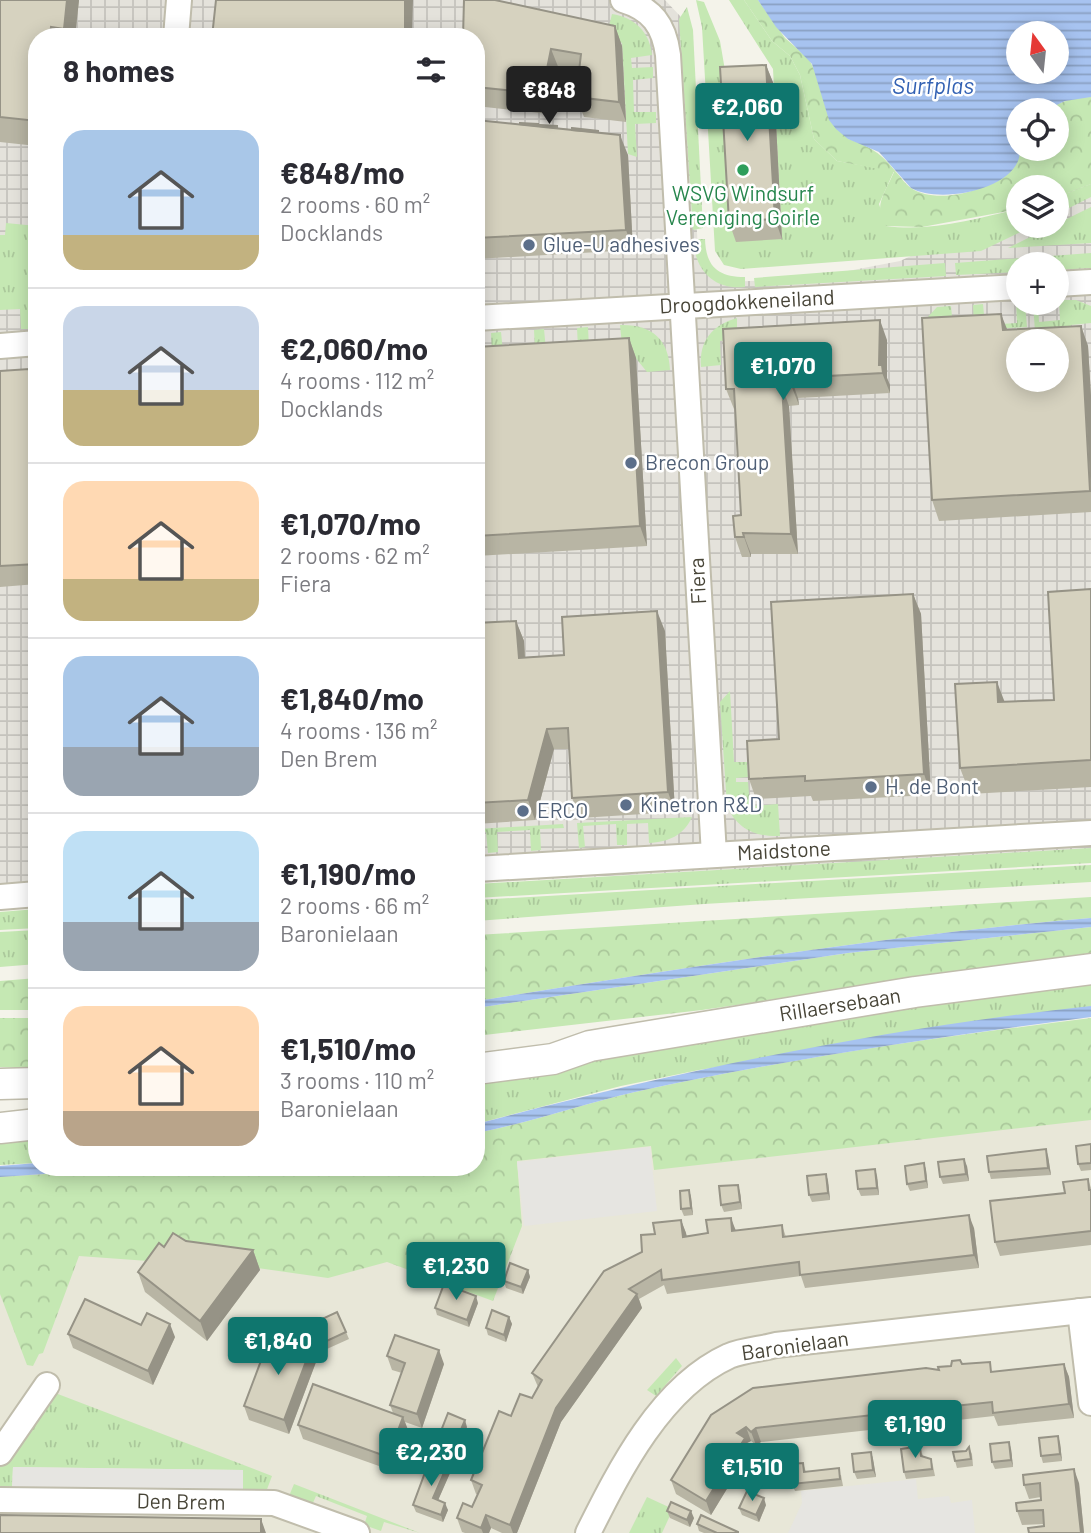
<!DOCTYPE html>
<meta charset="utf-8">
<style>
body{margin:0;font-family:Barlow,sans-serif;background:#f2f2f3;color:#2b2b33;height:100vh;display:flex;flex-direction:column;font-size:26px;white-space:nowrap}
*{box-sizing:border-box;margin:0}
p{font-size:23px;color:#7c7c81}
.icon{flex:none;width:38px;height:38px;fill:none;stroke:currentColor;stroke-width:2;stroke-linecap:round;stroke-linejoin:round}
.map{position:relative;flex:1;overflow:hidden}
.side{position:absolute;left:28px;top:28px;width:457px;height:1148px;display:flex;flex-direction:column;background:#fff;border-radius:28px;box-shadow:0 4px 18px #0003}
.side>*{flex:none}
.needle{width:46px;rotate:345deg}
.buttons{position:absolute;left:1006px;top:21px;display:grid;gap:14px}
.buttons a{display:grid;place-items:center;width:63px;height:63px;border-radius:50%;background:#fff;box-shadow:0 4px 18px #0003;font-size:35px}
.price{position:absolute;translate:-50% -60px;padding:0 16px;border-radius:7px;background:#0f766e;color:#fff;font-size:23px;line-height:46px;filter:drop-shadow(0 2px 4px #0008)}
.price::after{content:'';position:absolute;left:50%;top:42px;width:21px;height:16px;margin-left:-10px;background:inherit;clip-path:polygon(0 0,100% 0,50% 100%)}
.price.on{background:#222;color:#fff}
ul{padding:0;list-style:none}
li{display:flex;align-items:center;gap:21px;height:175px;padding:0 35px}
li+li{border-top:2px solid #e1e1e2}
li span{display:grid;place-items:center;flex:none;width:196px;height:140px;border-radius:21px;color:#555}
li>.icon{margin-inline-start:auto}
span .icon{width:84px;height:84px;fill:#fffc;stroke-width:1}
li b{font-size:30px}
h2{display:flex;justify-content:space-between;align-items:center;height:84px;padding:0 35px;font-size:30px}
.map>svg:first-child{display:block}
</style>
<div class="map">
<svg width="1091" height="1533" viewBox="0 0 1091 1533">
<defs>
<pattern id="industrial-grid" width="8" height="8" patternUnits="userSpaceOnUse" patternTransform="scale(1.75)"><rect width="8" height="8" fill="#e4e2db"/><path d="M0 4h8M4 0v8" fill="none" stroke="#c5c3bd"/></pattern>
<pattern id="grass-tufts" width="24" height="20" patternUnits="userSpaceOnUse" patternTransform="scale(1.75)"><rect width="24" height="20" fill="#c5e8b3"/><path d="M3 7l-1-3M5 7V3M7 7l1-3M15 17l-1-3M17 17v-4M19 17l1-3" fill="none" stroke="#abc89b"/></pattern>
<pattern id="forest-crowns" width="20" height="18" patternUnits="userSpaceOnUse" patternTransform="scale(1.75)"><rect width="20" height="18" fill="#c5e8b3"/><path d="M2 6a3 3 0 1 1 6 0M12 15a3 3 0 1 1 6 0" fill="none" stroke="#abc89b"/></pattern>
<pattern id="water-rules" width="6" height="5" patternUnits="userSpaceOnUse" patternTransform="scale(1.75)"><rect width="6" height="5" fill="#a7c3f0"/><path d="M0 2.5h6" fill="none" stroke="#8aa0c3"/></pattern>
</defs>
<rect width="100%" height="100%" fill="#f4f3ea"/>
<polygon fill="#e8e7d8" points="1091,1087 1091,1533 0,1533 0,1172 80,1167 476,1167 476,1145"/>
<path fill="url(#industrial-grid)" fill-rule="evenodd" d="M0,0H665L681,17L689,74L698,252L722,282L806,279L900,261L1018,206V226H1057V187L1091,171V850L476,883V37H37V907L0,909ZM1018,264H1057V303H1018ZM1018,341H1057V380H1018Z"/>
<g fill="url(#grass-tufts)">
<path d="M696,0L704,2L720,41L728,88L782,239L773,69L729,0H744L772,41L790,56L800,75L814,139L837,161L894,171L879,204L886,226C930,232 976,219 1018,209V226H1033L981,251L741,269L724,265L715,251L702,27Z"/>
<polygon points="687,7 693,30 703,228 693,230 679,19"/>
<path d="M612,14C634,17 650,32 652,55L631,58L632,68L653,67V78L633,80L634,112H656V123L635,124L637,157L628,154L622,43L584,35L607,34Z"/>
<polygon points="1091,184 1091,197 1057,214 1057,197"/>
<polygon points="1091,207 1091,243 1008,248"/>
<polygon points="6,223 37,226 37,308 30,308 31,329 21,329 20,309 0,310 0,235 5,235"/>
<path d="M693,239H705C706,266 717,277 745,277V287C713,290 695,270 693,239Z"/>
<polygon points="1091,253 1091,268 1057,270 1057,264 1018,264 1018,272 956,275 955,263"/>
<polygon points="945,263 946,276 755,287 754,278"/>
<polygon points="1059,300 1076,300 1091,306 1091,323 1071,325 1071,330 1035,332 1033,303 1038,303 1039,322 1060,320"/>
<polygon points="1016,302 1025,303 1027,327 926,333 926,319 937,307 951,306 953,327 974,325 973,305 983,304 985,325 1017,323"/>
<path d="M737,318V339L720,341L721,365L701,367C699,341 712,325 737,318Z"/>
<path d="M620,325C651,324 669,339 670,370L647,372L630,351L492,353L491,333L501,332L503,352L535,350L534,330L544,329L546,350L578,348L577,328L588,327L589,348L622,345Z"/>
<path d="M730,691L734,762H747L748,777L736,778V782H748L750,806L778,804L780,836C755,837 737,829 727,806L720,702Z"/>
<path d="M692,817C684,835 669,842 649,843L648,823L627,824V845H617L616,824L583,826L585,847L579,848L577,823Z"/>
<polygon points="563,824 564,828 540,829 541,850 531,851 530,830 497,832 498,852 488,853 486,832 476,833 476,829"/>
<polygon points="1091,848 1091,863 476,898 476,884"/>
<polygon points="1091,865 1091,882 704,904 476,921 476,900"/>
<polygon points="37,909 37,928 0,930 0,912"/>
<polygon points="37,930 37,964 0,967 0,932"/>
<polygon points="1091,985 1091,1007 699,1070 621,1086 476,1124 476,1078 900,1009"/>
<polygon points="37,1131 37,1163 0,1165 0,1134"/>
<polygon points="676,1358 682,1366 656,1396 647,1390"/>
<polygon points="50,1391 272,1476 266,1492 243,1492 243,1470 13,1467 12,1488 0,1488 0,1465"/>
<polygon points="294,1484 420,1533 384,1522 381,1531 364,1525 367,1516 316,1496 312,1505 289,1496"/>
<polygon points="647,1497 673,1509 662,1533 629,1533"/>
</g>
<g fill="url(#forest-crowns)">
<path d="M744,0H758L785,38L809,59L848,139C870,146 882,154 896,172C901,177 905,184 911,188C942,209 1013,185 1021,149H1057V110H1046C1060,102 1074,97 1091,97V184L1057,197V187H1018V209L1014,210L922,227L886,226C872,207 886,191 894,172L837,161L814,139L800,75L790,56L772,41Z"/>
<path d="M1091,897V918C884,935 681,969 476,1001V935Z"/>
<polygon points="1091,927 1091,953 702,1010 476,1036 476,1008 848,953"/>
<polygon points="37,978 37,1010 0,1010 0,981"/>
<polygon points="0,1018 37,1018 37,1069 0,1067"/>
<path d="M1091,1018V1120L654,1170L651,1146L517,1161L522,1226L493,1301L387,1262L328,1278L194,1259L162,1262L79,1256L43,1353L39,1354L33,1366L27,1365L0,1294V1177L154,1167H476V1133C530,1123 582,1104 635,1092C785,1059 939,1037 1091,1018Z"/>
</g>
<g fill="#e6e5e1">
<polygon points="650,1147 657,1211 524,1226 517,1162"/>
<polygon points="13,1467 243,1470 243,1492 12,1488"/>
<polygon points="916,1479 918,1499 949,1496 951,1503 972,1500 975,1533 788,1533 802,1503 801,1491"/>
</g>
<g fill="url(#water-rules)" fill-rule="evenodd">
<path d="M758,0H1091V97L1065,101L1046,110H1018C1018,127 1023,149 1018,161C1005,192 937,203 911,188L879,152L848,139L836,129L829,120L812,64L776,27ZM1018,33H1057V72H1018Z"/>
<path d="M1091,918V927L848,953L476,1008V1001C681,969 884,935 1091,918Z"/>
<path d="M1091,1006V1017C939,1037 785,1059 635,1092C582,1104 530,1123 476,1133V1124C678,1071 884,1028 1091,1006Z"/>
<polygon points="37,1163 37,1167 146,1167 0,1177 0,1166"/>
</g>
<g fill="none" stroke-linecap="round" stroke-linejoin="round">
<g stroke="#c0bdac" stroke-width="28">
<g id="minor">
<path d="M623,0C652,9 664,25 668,55L714,855"/>
<polyline points="176,37 179,0"/>
<polyline points="1057,284 1091,282"/>
<polyline points="476,318 1018,287"/>
<polyline points="0,346 37,343"/>
<polyline points="476,869 1091,833"/>
<polyline points="0,897 37,894"/>
<polyline points="1080,1311 1091,1403"/>
<polyline points="0,1453 47,1385"/>
<polyline points="0,1500 274,1503 357,1533"/>
<path d="M588,1533C620,1469 661,1387 729,1356C743,1350 762,1349 776,1345L1091,1310"/>
</g>
</g>
<g stroke="#c0bdac" stroke-width="33">
<g id="tertiary">
<polyline points="476,1069 553,1059 590,1046 915,992 1091,969"/>
<polyline points="0,1084 37,1083"/>
<polyline points="0,1128 37,1124"/>
</g>
</g>
<use href="#minor" stroke="#fff" stroke-width="24"/>
<use href="#tertiary" stroke="#fff" stroke-width="30"/>
</g>
<g fill="#b8b5a4">
<polygon points="0,0 79,0 75,37 37,37 37,146 0,142"/>
<polygon points="615,26 622,46 626,122 584,117 576,97 579,73 559,69 550,114 476,106 476,37"/>
<polygon points="766,65 774,85 782,239 736,242 729,222"/>
<polygon points="476,120 539,126 557,126 558,128 599,132 628,155 633,250 476,259"/>
<polygon points="1081,326 1088,346 1091,396 1091,512 939,521 932,500"/>
<polygon points="629,338 636,358 647,546 476,556 476,347"/>
<polygon points="887,340 887,378 890,385 890,393 798,398 799,405 789,406 798,554 751,554 751,557 742,557 735,537 741,515 735,409 734,409 726,389"/>
<polygon points="29,369 36,389 37,403 37,584 0,587 0,371"/>
<polygon points="1091,589 1091,787 970,794 960,768 1005,702 1054,700"/>
<polygon points="913,594 921,614 931,795 813,801 811,796 756,799 749,779 779,739"/>
<polygon points="516,621 524,641 525,657 564,655 665,631 675,812 580,818 572,798 569,749 554,749 535,820 476,824 476,623"/>
<polygon points="1091,1144 1091,1170 1081,1171 1078,1164"/>
<polygon points="1048,1156 1051,1175 991,1179 989,1172"/>
<polygon points="924,1163 926,1170 928,1188 910,1191 907,1184"/>
<polygon points="967,1166 969,1181 943,1184 940,1177"/>
<polygon points="826,1174 828,1181 830,1200 812,1202 809,1195"/>
<polygon points="877,1176 879,1195 861,1196 858,1189"/>
<polygon points="1088,1179 1091,1188 1091,1245 1000,1256 995,1242 1065,1193"/>
<polygon points="689,1190 691,1197 693,1215 684,1216 681,1209"/>
<polygon points="740,1192 742,1209 724,1212 721,1205"/>
<polygon points="681,1220 687,1236 782,1225 786,1237 974,1228 979,1268 805,1288 801,1276 667,1294 664,1285 639,1299 642,1308 561,1422 517,1533 502,1533 491,1528 489,1533 465,1533 462,1532 457,1518 472,1507 478,1495 476,1494 471,1480 511,1416 532,1398 538,1387 532,1373 642,1252 655,1234"/>
<polygon points="186,1241 253,1250 260,1270 207,1341 145,1292 138,1272 164,1247"/>
<polygon points="528,1270 530,1277 523,1294 506,1288 504,1281"/>
<polygon points="478,1303 469,1327 437,1315 435,1308"/>
<polygon points="509,1317 512,1324 506,1342 488,1335 486,1328"/>
<polygon points="141,1325 175,1337 153,1385 73,1348 68,1334"/>
<polygon points="307,1326 346,1332 349,1339 318,1353"/>
<polygon points="311,1348 316,1362 289,1434 249,1420 244,1406"/>
<polygon points="387,1356 444,1364 422,1428 405,1422 408,1430 393,1471 303,1439 298,1425 393,1413 390,1405 402,1373 392,1370"/>
<polygon points="962,1364 993,1372 1064,1364 1069,1377 1074,1418 998,1426 994,1416 940,1422 941,1434 928,1432 923,1424 761,1442 756,1445 751,1441 747,1443 750,1451 711,1515 676,1494 671,1480 711,1415"/>
<polygon points="467,1427 460,1444 443,1438 441,1431"/>
<polygon points="1060,1443 1062,1461 1043,1463 1041,1456"/>
<polygon points="969,1447 972,1454 973,1466 957,1468 955,1461"/>
<polygon points="1011,1449 1013,1467 995,1469 992,1462"/>
<polygon points="871,1452 873,1459 876,1477 857,1479 854,1472"/>
<polygon points="922,1453 923,1456 931,1459 933,1466 935,1476 906,1479 904,1472"/>
<polygon points="803,1463 806,1472 841,1475 843,1486 795,1491 792,1484"/>
<polygon points="447,1466 450,1473 438,1500 448,1510 443,1522 416,1512 413,1505"/>
<polygon points="1023,1475 1079,1483 1084,1533 1029,1533 1044,1526 1044,1524 1022,1525 1017,1511 1041,1500 1041,1497 1029,1499 1024,1485"/>
<polygon points="766,1505 759,1522 742,1515 739,1508"/>
<polygon points="667,1511 694,1518 690,1527 670,1518"/>
<polygon points="697,1524 739,1533 704,1533 699,1531"/>
</g>
<g fill="#969386">
<polygon points="67,0 79,0 75,37 67,37 64,29"/>
<polygon points="405,0 413,0 412,37 405,37"/>
<polygon points="615,26 622,46 626,122 619,102"/>
<polygon points="51,27 54,37 50,37"/>
<polygon points="551,49 559,69 550,114 542,94"/>
<polygon points="766,65 774,85 782,239 775,219"/>
<polygon points="620,135 628,155 633,250 626,230"/>
<polygon points="1001,314 1009,334 1003,330"/>
<polygon points="880,320 887,340 887,378 890,385 890,393 879,365"/>
<polygon points="1081,326 1088,346 1091,396 1091,493"/>
<polygon points="629,338 636,358 647,546 640,526"/>
<polygon points="29,369 36,389 37,506"/>
<polygon points="791,378 798,398 799,405 791,385"/>
<polygon points="782,386 789,406 798,554 791,534"/>
<polygon points="743,533 751,554 751,557 744,537"/>
<polygon points="913,594 921,614 931,795 924,774"/>
<polygon points="657,611 665,631 675,812 668,792"/>
<polygon points="516,621 524,641 526,678 519,658"/>
<polygon points="997,682 1007,708 998,702"/>
<polygon points="547,729 554,749 535,820 528,800"/>
<polygon points="1046,1149 1048,1156 1051,1175 1048,1168"/>
<polygon points="964,1159 967,1166 969,1181 966,1174"/>
<polygon points="924,1163 926,1170 928,1188 926,1181"/>
<polygon points="875,1169 877,1176 879,1195 877,1188"/>
<polygon points="826,1174 828,1181 830,1200 828,1193"/>
<polygon points="738,1185 740,1192 742,1209 740,1202"/>
<polygon points="689,1190 691,1197 693,1215 691,1208"/>
<polygon points="969,1215 974,1228 979,1268 974,1255"/>
<polygon points="731,1218 736,1231 732,1231"/>
<polygon points="681,1220 686,1233 688,1250 683,1237"/>
<polygon points="253,1250 260,1270 207,1341 200,1321"/>
<polygon points="528,1270 530,1277 523,1294 521,1287"/>
<polygon points="637,1294 642,1308 561,1422 517,1533 513,1533 510,1525 556,1408"/>
<polygon points="476,1296 478,1303 469,1327 467,1320"/>
<polygon points="509,1317 512,1324 506,1342 504,1335"/>
<polygon points="170,1324 175,1337 153,1385 148,1371"/>
<polygon points="311,1348 316,1362 289,1434 284,1420"/>
<polygon points="439,1350 444,1364 422,1428 417,1414"/>
<polygon points="1064,1364 1069,1377 1074,1418 1069,1404"/>
<polygon points="935,1408 940,1422 941,1434 936,1420"/>
<polygon points="403,1417 408,1430 393,1471 388,1457"/>
<polygon points="465,1420 467,1427 460,1444 458,1437"/>
<polygon points="746,1427 751,1441 747,1443 750,1451 711,1515 706,1501 737,1433"/>
<polygon points="756,1428 761,1442 756,1445 751,1432"/>
<polygon points="1058,1436 1060,1443 1062,1461 1060,1454"/>
<polygon points="1009,1442 1011,1449 1013,1467 1011,1460"/>
<polygon points="871,1452 873,1459 876,1477 873,1470"/>
<polygon points="447,1466 450,1473 436,1505 433,1498"/>
<polygon points="1074,1469 1079,1483 1084,1533 1081,1533"/>
<polygon points="764,1498 766,1505 759,1522 756,1515"/>
<polygon points="445,1503 448,1510 443,1522 441,1515"/>
<polygon points="691,1511 694,1518 690,1527 687,1520"/>
<polygon points="486,1515 491,1528 489,1533 483,1533 481,1528"/>
<polygon points="261,1519 266,1533 261,1533"/>
</g>
<g fill="#d6d2bf" stroke="#969386" stroke-width="2" fill-rule="evenodd">
<polygon points="0,0 67,0 64,29 51,27 50,37 37,37 37,121 0,117"/>
<polygon points="216,0 405,0 405,37 212,37"/>
<polygon points="464,0 495,0 615,26 619,102 576,97 581,54 551,49 542,94 476,87 476,37 463,37"/>
<polygon points="766,65 775,219 729,222 720,67"/>
<polygon points="476,120 620,135 626,230 476,238"/>
<polygon points="520,123 538,124 538,126 520,124"/>
<polygon points="540,125 557,126 557,128 540,126"/>
<polygon points="572,128 598,131 598,132 572,130"/>
<path d="M1001,314L1003,330L1081,326L1090,491L932,500L922,318ZM1018,341H1057V380H1018Z"/>
<polygon points="880,320 879,365 882,365 883,373 791,378 791,385 782,386 791,534 743,533 744,537 735,537 733,516 741,515 734,389 726,389 723,329"/>
<polygon points="629,338 640,526 476,536 476,347"/>
<polygon points="29,369 37,506 37,564 0,566 0,371"/>
<polygon points="1091,589 1091,760 960,768 955,684 997,682 998,702 1054,700 1048,592"/>
<polygon points="913,594 924,774 805,781 805,776 749,779 747,741 779,739 771,602"/>
<polygon points="657,611 668,792 572,798 568,728 547,729 528,800 476,803 476,623 516,621 519,658 564,655 562,617"/>
<polygon points="1091,1144 1091,1163 1078,1164 1076,1146"/>
<polygon points="1046,1149 1048,1168 989,1172 987,1156"/>
<polygon points="964,1159 966,1174 940,1177 938,1162"/>
<polygon points="924,1163 926,1181 907,1184 905,1166"/>
<polygon points="875,1169 877,1188 858,1189 856,1171"/>
<polygon points="826,1174 828,1193 809,1195 807,1176"/>
<polygon points="1088,1179 1089,1190 1091,1190 1091,1231 995,1242 990,1201 1065,1193 1063,1182"/>
<polygon points="738,1185 740,1202 721,1205 719,1186"/>
<polygon points="689,1190 691,1208 681,1209 680,1191"/>
<polygon points="969,1215 974,1255 800,1275 799,1262 662,1280 661,1270 629,1289 637,1294 556,1408 510,1525 486,1515 481,1528 457,1518 463,1503 472,1507 482,1485 471,1480 499,1411 511,1416 520,1394 532,1398 542,1380 532,1373 604,1271 642,1252 641,1235 655,1234 653,1223 681,1220 683,1237 708,1233 706,1220 731,1218 732,1231 782,1225 783,1237"/>
<polygon points="173,1233 186,1241 253,1250 200,1321 138,1272 159,1243 164,1247"/>
<polygon points="510,1263 528,1270 521,1287 504,1281"/>
<polygon points="444,1284 476,1296 467,1320 435,1308"/>
<polygon points="85,1299 141,1325 147,1313 170,1324 148,1371 68,1334"/>
<polygon points="492,1310 509,1317 504,1335 486,1328"/>
<polygon points="337,1312 346,1332 316,1346 307,1326"/>
<polygon points="271,1334 311,1348 284,1420 244,1406"/>
<polygon points="395,1335 439,1350 417,1414 390,1405 405,1363 387,1356"/>
<polygon points="960,1360 962,1364 990,1362 991,1372 1064,1364 1069,1404 993,1413 992,1402 935,1408 936,1420 923,1418 918,1410 756,1428 751,1432 746,1427 737,1433 745,1438 706,1501 671,1480 711,1415 753,1388 926,1368 939,1370 938,1367 951,1366 952,1361"/>
<polygon points="313,1384 403,1417 388,1457 298,1425"/>
<polygon points="448,1413 465,1420 458,1437 441,1431"/>
<polygon points="1058,1436 1060,1454 1041,1456 1039,1438"/>
<polygon points="1009,1442 1011,1460 992,1462 990,1444"/>
<polygon points="920,1446 921,1456 931,1459 932,1469 904,1472 901,1449"/>
<polygon points="969,1447 971,1459 955,1461 953,1452 966,1451"/>
<polygon points="871,1452 873,1470 854,1472 852,1454"/>
<polygon points="430,1459 447,1466 433,1498 445,1503 441,1515 413,1505"/>
<polygon points="803,1463 804,1472 839,1468 840,1479 792,1484 790,1464"/>
<polygon points="1074,1469 1081,1533 1029,1533 1028,1528 1044,1526 1043,1510 1017,1511 1016,1503 1041,1500 1040,1483 1024,1485 1023,1475"/>
<polygon points="747,1491 764,1498 756,1515 739,1508"/>
<polygon points="671,1502 691,1511 687,1520 667,1511"/>
<polygon points="0,1515 261,1519 261,1533 0,1533"/>
<polygon points="701,1515 738,1532 738,1533 717,1533 697,1524"/>
</g>
<circle fill="#2e9e5b" stroke="#fff" stroke-width="2.5" cx="743" cy="170" r="7"/>
<g fill="#5c6f8a" stroke="#fff" stroke-width="2.5">
<circle cx="529" cy="245" r="7"/>
<circle cx="631" cy="463" r="7"/>
<circle cx="871" cy="787" r="7"/>
<circle cx="626" cy="805" r="7"/>
<circle cx="523" cy="811" r="7"/>
</g>
<g text-anchor="middle" stroke-width="5" stroke-linejoin="round" paint-order="stroke">
<g font-size="21" fill="#27864d" stroke="#fff">
<text x="743" y="201">WSVG Windsurf<tspan x="743" dy="24">Vereniging Goirle</tspan></text>
</g>
<g font-size="21" fill="#4e5e75" stroke="#fff" text-anchor="start">
<text x="543" y="252">Glue-U adhesives</text>
<text x="645" y="470">Brecon Group</text>
<text x="885" y="794">H. de Bont</text>
<text x="640" y="812">Kinetron R&amp;D</text>
<text x="537" y="818">ERCO</text>
</g>
<g font-size="21" fill="#484538" stroke="#fff">
<text transform="translate(747 302) rotate(-3)" y="7">Droogdokkeneiland</text>
<text transform="translate(698 581) rotate(-93)" y="7">Fiera</text>
<text transform="translate(784 851) rotate(-3)" y="7">Maidstone</text>
<text transform="translate(840 1005) rotate(-9)" y="7">Rillaersebaan</text>
<text transform="translate(795 1346) rotate(-8)" y="7">Baronielaan</text>
<text transform="translate(181 1502) rotate(1)" y="7">Den Brem</text>
</g>
<g font-size="23" font-style="italic" fill="#3261b3" stroke="#fff">
<text x="933" y="94">Surfplas</text>
</g>
</g>
</svg>
<div class="buttons">
<a><svg class="needle" viewBox="-14 -14 28 28"><path d="M0-13l5 13h-10z" fill="#e53935"/><path d="M0 13l5-13h-10z" fill="#7c7c81"/></svg></a>
<a><svg class="icon" aria-label="locate" viewBox="0 0 24 24"><circle cx="12" cy="12" r="6"/><path d="M12 2v4M12 18v4M2 12h4M18 12h4"/></svg></a>
<a><svg class="icon" aria-label="layers" viewBox="0 0 24 24"><path d="M12 4l9 5-9 5-9-5zM3 14l9 5 9-5"/></svg></a>
<a>+</a>
<a>−</a>
</div>
<b class="price on" style="left:549px;top:126px">€848</b>
<b class="price" style="left:747px;top:143px">€2,060</b>
<b class="price" style="left:783px;top:402px">€1,070</b>
<b class="price" style="left:456px;top:1302px">€1,230</b>
<b class="price" style="left:278px;top:1377px">€1,840</b>
<b class="price" style="left:915px;top:1460px">€1,190</b>
<b class="price" style="left:431px;top:1488px">€2,230</b>
<b class="price" style="left:752px;top:1503px">€1,510</b>
<section class="side">
<h2>8 homes<svg class="icon" aria-label="filters" viewBox="0 0 24 24"><path d="M4 7h16M4 17h16"/><circle cx="9" cy="7" r="2"/><circle cx="15" cy="17" r="2"/></svg></h2>
<ul>
<li><span style="background:linear-gradient(#a9c7e8 75%,#c2b280 0)"><svg class="icon" aria-label="home" viewBox="0 0 24 24"><path d="M3 11l9-7 9 7M6 9v11h12V9"/></svg></span><div><b>€848/mo</b><p>2 rooms · 60 m²</p><p>Docklands</p></div></li>
<li><span style="background:linear-gradient(#c9d6e8 60%,#c2b280 0)"><svg class="icon" aria-label="home" viewBox="0 0 24 24"><path d="M3 11l9-7 9 7M6 9v11h12V9"/></svg></span><div><b>€2,060/mo</b><p>4 rooms · 112 m²</p><p>Docklands</p></div></li>
<li><span style="background:linear-gradient(#ffd9b3 70%,#c2b280 0)"><svg class="icon" aria-label="home" viewBox="0 0 24 24"><path d="M3 11l9-7 9 7M6 9v11h12V9"/></svg></span><div><b>€1,070/mo</b><p>2 rooms · 62 m²</p><p>Fiera</p></div></li>
<li><span style="background:linear-gradient(#a9c7e8 65%,#9aa5b1 0)"><svg class="icon" aria-label="home" viewBox="0 0 24 24"><path d="M3 11l9-7 9 7M6 9v11h12V9"/></svg></span><div><b>€1,840/mo</b><p>4 rooms · 136 m²</p><p>Den Brem</p></div></li>
<li><span style="background:linear-gradient(#bfe0f5 65%,#9aa5b1 0)"><svg class="icon" aria-label="home" viewBox="0 0 24 24"><path d="M3 11l9-7 9 7M6 9v11h12V9"/></svg></span><div><b>€1,190/mo</b><p>2 rooms · 66 m²</p><p>Baronielaan</p></div></li>
<li><span style="background:linear-gradient(#ffd9b3 75%,#b9a48a 0)"><svg class="icon" aria-label="home" viewBox="0 0 24 24"><path d="M3 11l9-7 9 7M6 9v11h12V9"/></svg></span><div><b>€1,510/mo</b><p>3 rooms · 110 m²</p><p>Baronielaan</p></div></li>
</ul>
</section>
</div>
